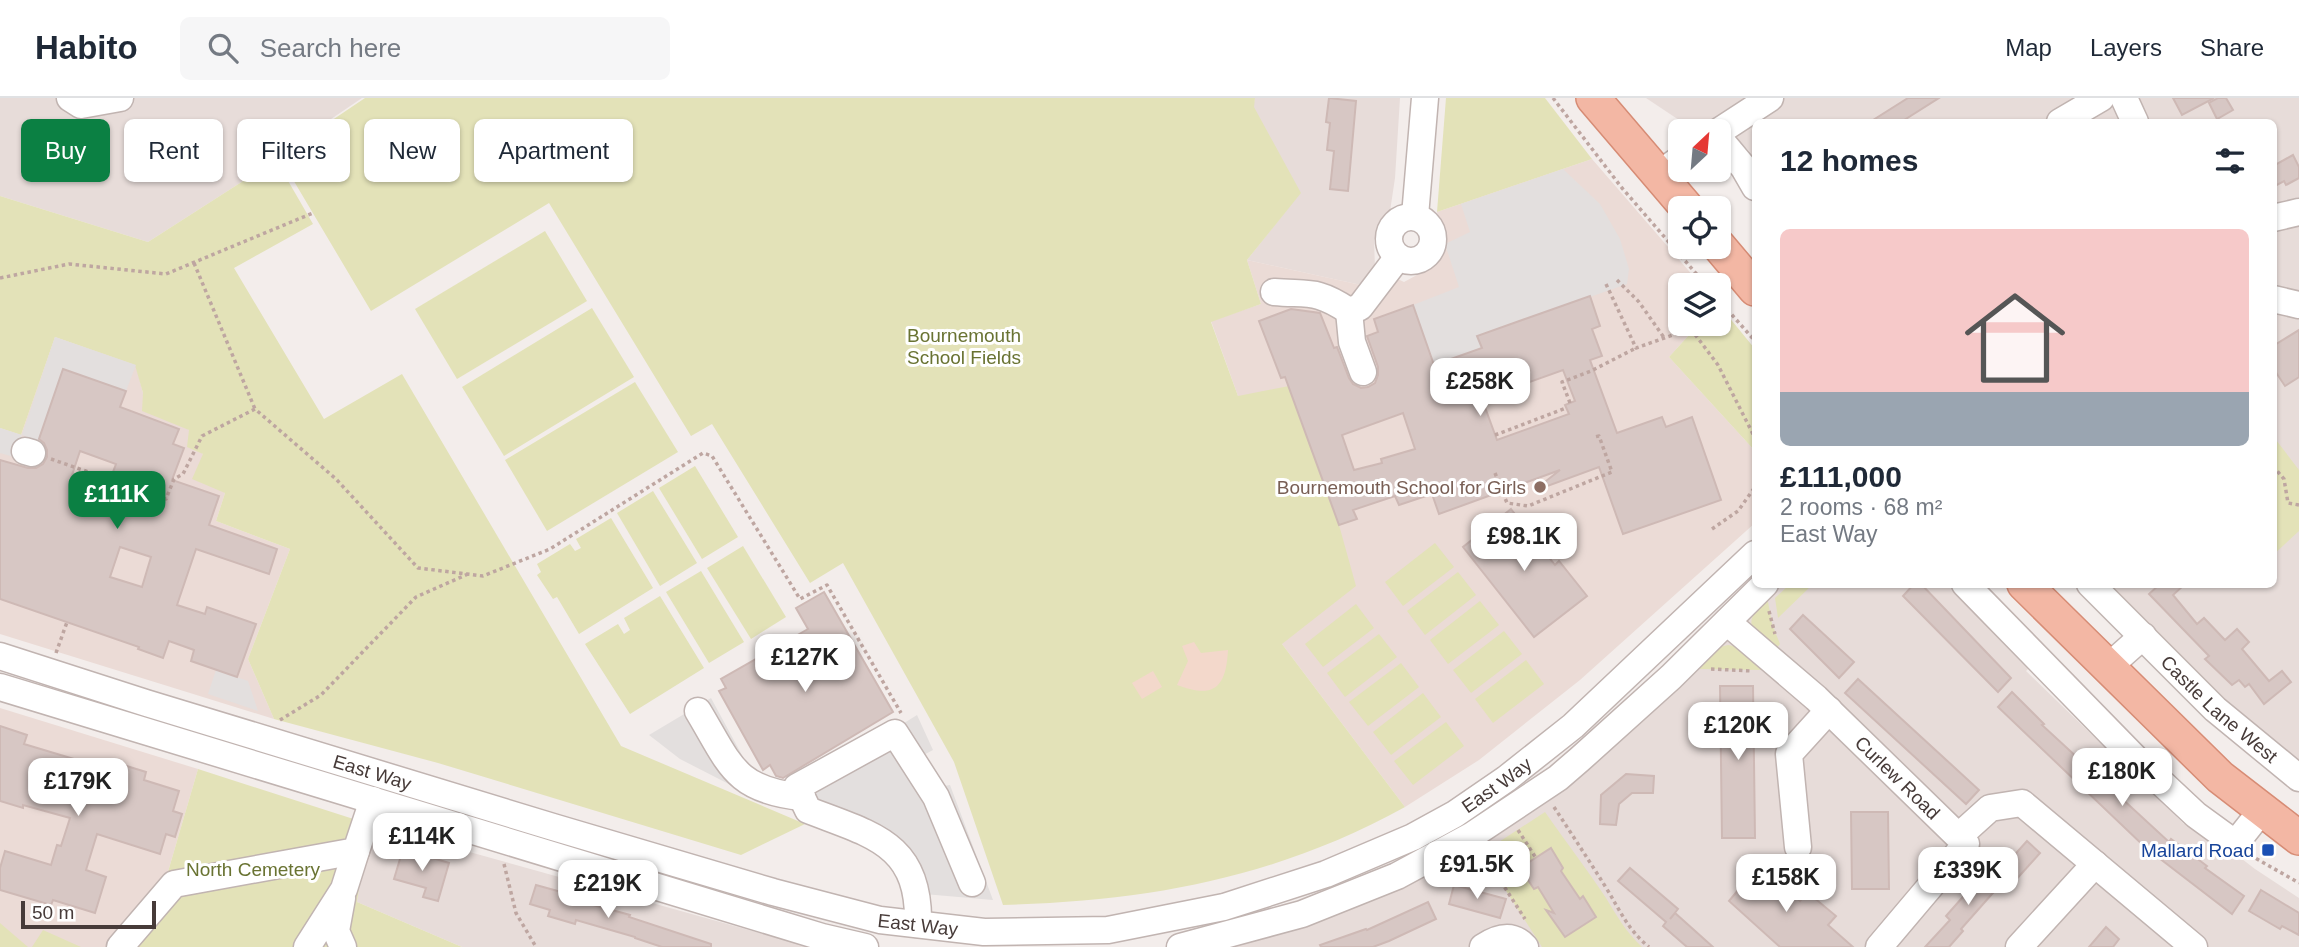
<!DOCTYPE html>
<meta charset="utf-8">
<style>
body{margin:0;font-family:Helvetica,sans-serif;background:#f6f6f7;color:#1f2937;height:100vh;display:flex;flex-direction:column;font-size:26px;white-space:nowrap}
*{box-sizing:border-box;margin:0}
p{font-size:23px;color:#747a83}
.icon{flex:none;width:38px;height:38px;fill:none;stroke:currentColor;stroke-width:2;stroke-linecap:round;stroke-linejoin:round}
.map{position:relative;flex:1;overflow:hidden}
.drawer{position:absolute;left:1752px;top:21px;width:525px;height:469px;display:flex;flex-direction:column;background:#fff;border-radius:10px;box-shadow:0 2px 5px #0004}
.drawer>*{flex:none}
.banner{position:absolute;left:21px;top:21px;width:665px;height:63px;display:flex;gap:14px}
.needle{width:46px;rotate:26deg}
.fabs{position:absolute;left:1668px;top:21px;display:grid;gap:14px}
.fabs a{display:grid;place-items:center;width:63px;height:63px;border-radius:10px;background:#fff;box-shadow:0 2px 5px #0004;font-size:35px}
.scale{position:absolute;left:21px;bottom:18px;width:135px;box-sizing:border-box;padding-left:7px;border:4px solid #473b39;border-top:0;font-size:19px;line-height:24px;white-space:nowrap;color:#473b39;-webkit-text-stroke:5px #fff;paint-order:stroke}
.price{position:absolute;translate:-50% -60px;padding:0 16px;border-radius:14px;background:#fff;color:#222;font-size:23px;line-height:46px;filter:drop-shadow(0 2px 4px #0008)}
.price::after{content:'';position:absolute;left:50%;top:42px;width:21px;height:16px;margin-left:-10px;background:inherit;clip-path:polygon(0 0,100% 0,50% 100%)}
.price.current{background:#0b8043;color:#fff}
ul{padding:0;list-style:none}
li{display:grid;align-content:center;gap:14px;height:371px;padding:0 28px}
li+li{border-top:2px solid #e0e1e3}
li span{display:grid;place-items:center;height:217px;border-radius:10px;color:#555}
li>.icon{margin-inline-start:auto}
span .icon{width:126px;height:126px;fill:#fffc;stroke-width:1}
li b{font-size:30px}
h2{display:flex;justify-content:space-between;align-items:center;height:84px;padding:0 28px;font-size:30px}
.chip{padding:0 24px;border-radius:10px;background:#fff;box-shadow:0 2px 5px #0004;font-size:24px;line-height:63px}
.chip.current{background:#0b8043;color:#fff}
header{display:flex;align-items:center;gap:42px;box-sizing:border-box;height:98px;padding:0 35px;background:#fff;border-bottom:2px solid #e0e1e3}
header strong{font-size:33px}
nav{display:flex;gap:38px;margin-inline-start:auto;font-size:24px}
.search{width:490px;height:63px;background:#f6f6f7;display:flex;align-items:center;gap:18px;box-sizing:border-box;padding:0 24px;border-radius:10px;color:#747a83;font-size:26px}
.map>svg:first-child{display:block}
</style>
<header>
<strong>Habito</strong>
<div class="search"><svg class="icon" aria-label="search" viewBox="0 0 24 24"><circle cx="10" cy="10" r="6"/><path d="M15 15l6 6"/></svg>Search here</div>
<nav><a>Map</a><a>Layers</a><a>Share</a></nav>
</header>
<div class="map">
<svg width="2299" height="849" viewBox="0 0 2299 849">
<rect width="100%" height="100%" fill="#f3edeb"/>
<g fill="#e7dcd9">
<polygon points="0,0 362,0 278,57 276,62 148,144 0,98"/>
<polygon points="1255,0 1400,0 1395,80 1389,120 1374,142 1375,170 1361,187 1247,162 1300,95 1253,9"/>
<polygon points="1646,0 2299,0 2299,670 2215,603 2104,487 2273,486 2273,24 1755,24 1755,65 1749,53 1716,19 1691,30"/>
<polygon points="1765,486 1957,487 2033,566 2026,573 2184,726 2190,721 2255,771 2299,800 2299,849 1174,849 1438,755 1494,721"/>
<polygon points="369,726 810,849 462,849 357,804"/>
</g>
<g fill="#ebdbd6">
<polygon points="1592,61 1701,187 1680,187 1680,226 1699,226 1669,259 1755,353 1755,425 1580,582 1479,662 1405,709 1282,546 1238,298 1211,223 1261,206 1247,162 1361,187 1375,170 1404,184 1430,170 1445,146 1437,114"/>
<polygon points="55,239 136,267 143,295 189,332 225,395 216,423 290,451 248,561 274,621 0,536 0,330 21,337"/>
<polygon points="0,610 198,671 165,784 110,849 0,849"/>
</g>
<g fill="#e3e2b8">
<path d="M365,0H1255L1254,9L1301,95L1247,162L1261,206L1211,224L1238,298L1289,288L1339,427L1356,488L1282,546L1405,709C1276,780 1149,803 1003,807L954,664L843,465L810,485L712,326L691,338L549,105L371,213L279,58Z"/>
<polygon points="1446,0 1545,0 1592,61 1437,114"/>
<polygon points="276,62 313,126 234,170 324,321 402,276 621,648 805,726 741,757 438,665 274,621 248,561 290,451 216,423 225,395 192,381 203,356 187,349 189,332 142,313 143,295 135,267 55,239 21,337 0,330 0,98 148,144"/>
<polygon points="545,133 587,203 457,281 415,211"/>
<polygon points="1719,207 1755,251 1755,353 1669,259 1699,226 1718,226"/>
<polygon points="592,210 634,279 504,358 462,289"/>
<polygon points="635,284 678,354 547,433 505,362"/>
<polygon points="2273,338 2299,372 2299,433 2273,457"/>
<polygon points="695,368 738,439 702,461 659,390"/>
<polygon points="653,393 697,465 660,488 617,415"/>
<polygon points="611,420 653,490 579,536 557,499 553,501 537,477 541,474 537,466 570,446 575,453 581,450 576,441"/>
<polygon points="1435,445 1454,469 1403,508 1385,484"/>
<polygon points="743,448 786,519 751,541 707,470"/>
<polygon points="701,473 744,544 709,565 666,494"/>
<polygon points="1458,474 1476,497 1425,537 1407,513"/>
<polygon points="1789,487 1812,487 1778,520 1775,500"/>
<polygon points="660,498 704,570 630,616 585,546 618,526 624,536 630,532 624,520"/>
<path d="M1767,498L1772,526L1780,546L1774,553C1749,527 1742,528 1767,498Z"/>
<polygon points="1480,503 1499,527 1448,566 1430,542"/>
<polygon points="1356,506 1374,530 1323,569 1305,546"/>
<polygon points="1504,533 1522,556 1471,595 1453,572"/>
<polygon points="1379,536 1397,559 1345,599 1327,575"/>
<polygon points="1728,547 1739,549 1765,572 1699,571 1720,549"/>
<polygon points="1526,562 1544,586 1493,625 1475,601"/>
<polygon points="1401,565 1419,589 1368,628 1349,604"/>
<polygon points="1423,595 1441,619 1391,657 1373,634"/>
<polygon points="1446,624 1464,648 1413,687 1394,663"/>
<polygon points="198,671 369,726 357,804 462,849 110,849 165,784"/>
<path d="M1545,714C1565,743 1587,771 1606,800C1617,818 1626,834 1642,849H1542L1482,755Z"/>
<polygon points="0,825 28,849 0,849"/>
<polygon points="43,832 81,849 32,849"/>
</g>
<g fill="#f3d8cb">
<path d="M1194,544L1201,555L1228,552C1226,590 1214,601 1177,587L1188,563L1182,548Z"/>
<polygon points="1153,573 1162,589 1142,601 1132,585"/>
</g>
<g fill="#e3dfde">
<polygon points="1563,71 1600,106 1620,141 1629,171 1627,186 1478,238 1482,250 1434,267 1413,207 1459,189 1445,146 1470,134 1461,106"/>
<polygon points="55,239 136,267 126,293 63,271 38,343 22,337 14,359 0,355 0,330 22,337"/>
<polygon points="216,572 248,583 258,613 208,596"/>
<polygon points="711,600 762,694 897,620 901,627 917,617 933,652 916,661 933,690 950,687 993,802 924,796 887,738 808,712 756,700 680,661 649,637"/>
</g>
<g fill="#d7c7c4" stroke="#ceb9b5" stroke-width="2" fill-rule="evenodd">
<polygon points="1329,0 1356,3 1348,93 1330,91 1334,53 1327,52 1330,25 1326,24"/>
<polygon points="1908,0 1939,0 1901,24 1870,24"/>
<polygon points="2173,0 2214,0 2182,17"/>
<polygon points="2218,0 2226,0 2233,12 2217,21 2209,5"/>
<polygon points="2293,57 2299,69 2299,80 2286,87 2284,83 2273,89 2273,68"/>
<path d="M1590,198L1600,228L1592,231L1602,258L1590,262L1617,335L1662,319L1666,329L1692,319L1721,402L1623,436L1599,369L1542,390L1541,387L1560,372L1439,416L1432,396L1399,407L1395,398L1353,412L1357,421L1339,427L1285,279L1281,280L1259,223L1291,211L1320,215L1334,250L1337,249L1349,280L1353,286L1361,290L1368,289L1375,285L1378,277V269L1367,238L1378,234L1374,221L1413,207L1434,267L1482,250L1477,238ZM1563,272L1575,303L1565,307L1569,316L1497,342L1482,301ZM1403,315L1415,351L1381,361L1382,365L1354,372L1342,337Z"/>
<polygon points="2299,232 2299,279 2285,288 2273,270 2273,248"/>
<path d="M63,271L126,293L120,309L179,331L173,346L184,350L172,382L219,398L209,427L277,451L269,476L196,451L177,507L205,516L207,509L256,526L237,579L191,563L194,552L169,543L163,560L138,551L139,549L0,501V362L28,370H36L43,366L47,359V352L44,345L39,341ZM80,353L116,366L106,392L71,380ZM120,449L151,459L142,489L110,479Z"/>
<polygon points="1511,411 1555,467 1559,463 1587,498 1534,539 1463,449"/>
<polygon points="1914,486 1921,486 2011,580 1998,594 1903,498"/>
<polygon points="2160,486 2185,486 2173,497 2197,526 2204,520 2225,542 2237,531 2249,544 2242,551 2269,583 2282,573 2291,584 2264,606 2249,586 2245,589 2239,582 2232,587 2205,561 2209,558 2149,496"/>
<polygon points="824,494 893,614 783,680 776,678 770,667 763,672 719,593 726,590 721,581 808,531 796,510"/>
<polygon points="1803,517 1854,564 1839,580 1790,531"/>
<polygon points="1858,581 1979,692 1966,706 1845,595"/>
<polygon points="1720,588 1753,588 1755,740 1722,740"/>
<polygon points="2012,594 2044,626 2042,627 2169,744 2171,741 2207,768 2205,770 2244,798 2232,816 2146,750 1998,609"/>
<polygon points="0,628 27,637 24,646 114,673 117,665 146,674 144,682 179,693 173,713 182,716 175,739 166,736 160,756 97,736 86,772 106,779 95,815 53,802 51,807 0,792 0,770 5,753 51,767 57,747 61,748 70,720 23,707 23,710 0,703"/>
<polygon points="1626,676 1654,678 1653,695 1632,695 1619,706 1616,727 1600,726 1601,697"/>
<polygon points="1851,714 1888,714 1889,791 1852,791"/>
<polygon points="2027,743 2040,755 2013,785 2000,773"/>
<polygon points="1551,750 1563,770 1561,773 1580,801 1583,798 1596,819 1565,839 1546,812 1554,815 1538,789 1534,791 1520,770"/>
<polygon points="403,751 449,765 438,803 423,799 426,790 394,781"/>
<polygon points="1992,766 2007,779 1961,831 1963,833 1949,849 1925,849 1950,822 1946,818"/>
<polygon points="1759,767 1800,803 1807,794 1836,818 1828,827 1853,849 1780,849 1729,803"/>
<polygon points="1630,770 1678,811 1670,821 1675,815 1713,849 1687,849 1663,828 1666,824 1618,783"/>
<polygon points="536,787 572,797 571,801 630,817 629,819 711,846 711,849 662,849 635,840 635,839 576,822 575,826 548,818 550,812 530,806"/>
<polygon points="1454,787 1506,801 1500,820 1449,806"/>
<polygon points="2261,792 2299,815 2299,837 2282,828 2280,831 2249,813"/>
<polygon points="1428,804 1436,821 1389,843 1373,849 1321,849 1320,847 1366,831 1367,832"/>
<polygon points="2106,829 2119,841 2113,849 2089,849"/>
</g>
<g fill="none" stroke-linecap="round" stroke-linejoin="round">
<g stroke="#c1b4b1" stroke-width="29">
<g id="minor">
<polyline points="70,0 81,7 120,0"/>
<polyline points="2124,0 2135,24"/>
<polyline points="2060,24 2101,0"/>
<polyline points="1718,34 1770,0"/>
<polyline points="1718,39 1744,70 1755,89"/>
<polyline points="1658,77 1680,61"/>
<polyline points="1415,118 1425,0"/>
<circle cx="1411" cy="141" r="22"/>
<polyline points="2273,120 2299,114"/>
<path d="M1274,194C1309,197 1316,191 1349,213L1360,209L1398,159"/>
<polyline points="2273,201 2299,207"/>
<polyline points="1349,213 1352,244 1363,274"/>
<polyline points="25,353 32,355"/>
<polyline points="1965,486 2135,660 2196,717 2229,741 2239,741 2262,712"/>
<path id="s1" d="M2090,486L2215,611L2299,680"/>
<path id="s2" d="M1727,524L1816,600L1966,746L1879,849"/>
<path id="s3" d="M0,558L146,605L553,729L773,794L880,822L984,834L1108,832L1224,809L1326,776L1413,739L1455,716L1506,681L1573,628L1755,456"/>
<polyline points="2107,570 2143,538"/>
<polyline points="0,589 822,839 865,849"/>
<path d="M698,613C730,666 734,692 802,699"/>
<polyline points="1959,738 1990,710 2022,705 2194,849"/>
<polyline points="1798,749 1789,656 1829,612"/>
<polyline points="342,800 336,833 343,849"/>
<path d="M918,826C920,745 872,737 808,712L797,689L895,635L936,699L972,785"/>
<polyline points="120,849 174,786 356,753 373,702"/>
<polyline points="307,849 344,791 356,753"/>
<polyline points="1180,849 1302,816 1397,778 1471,738 1558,680 1580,661 1671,579 1765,486"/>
<path d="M1483,849C1498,839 1512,835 1525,849"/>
<polyline points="2019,849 2095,766"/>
</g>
</g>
<g stroke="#d78c75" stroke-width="36">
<g id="major">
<polyline points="1593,0 1687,110"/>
<polyline points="1718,147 1755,191"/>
<polyline points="2024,486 2220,679 2299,740"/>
</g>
</g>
<g stroke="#bea6a1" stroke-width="3.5" stroke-dasharray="3.5 3.5" stroke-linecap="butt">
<polyline points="1553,0 1622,90 1706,187"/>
<polyline points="194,165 255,311"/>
<polyline points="0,180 69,166 166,176 313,115"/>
<polyline points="1617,182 1639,204 1665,241"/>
<polyline points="1606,186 1636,250 1704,226"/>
<polyline points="1718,201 1755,243"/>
<polyline points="1718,217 1727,211"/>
<polyline points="1691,231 1718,267 1755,340"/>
<polyline points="1570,305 1562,284 1591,273 1636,250"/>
<polyline points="1495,337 1566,310"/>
<polyline points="51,361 166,401 174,381 183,376 202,338 255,311 336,381 418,470 483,478 550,451 703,355 712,358 800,501 827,487 901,615"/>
<polyline points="2273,368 2284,381 2288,405 2299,407"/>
<polyline points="1495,375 1507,405 1528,408 1612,374 1599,338 1594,339"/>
<polyline points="1712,431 1738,413 1755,389"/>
<polyline points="1769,513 1775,536"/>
<polyline points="56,555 67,524"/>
<polyline points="1711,571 1752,573"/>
<polyline points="280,622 321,597 416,499 468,476"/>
<path d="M1554,709C1571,735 1588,761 1605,788C1620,812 1627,831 1649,849"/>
<polyline points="1518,732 1536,760"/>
<polyline points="1482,754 1525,821"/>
<polyline points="2250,757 2299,785"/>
<polyline points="504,766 516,815 536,849"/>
</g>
<use href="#minor" stroke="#fff" stroke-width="26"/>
<use href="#major" stroke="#f3b7a4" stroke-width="33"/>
</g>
<circle fill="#8d6e63" stroke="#fff" stroke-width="2.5" cx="1540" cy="389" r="7"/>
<rect fill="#1a4fb4" stroke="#fff" stroke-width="2.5" x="2261" y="745" width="14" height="14" rx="3.5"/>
<g text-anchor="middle" stroke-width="6" stroke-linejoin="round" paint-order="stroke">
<g font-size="19" fill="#697332" stroke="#fff">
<text x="964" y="244">Bournemouth<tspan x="964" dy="22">School Fields</tspan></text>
<text x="253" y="778">North Cemetery</text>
</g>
<g font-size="19" fill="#785e54" stroke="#fff" text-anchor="end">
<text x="1526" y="396">Bournemouth School for Girls</text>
</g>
<g font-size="19" fill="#473b39" stroke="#fff">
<text dy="7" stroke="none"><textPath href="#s1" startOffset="180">Castle Lane West</textPath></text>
<text dy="7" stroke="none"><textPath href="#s3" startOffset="390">East Way</textPath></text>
<text dy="7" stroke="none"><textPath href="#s2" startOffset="231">Curlew Road</textPath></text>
<text dy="7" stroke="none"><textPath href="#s3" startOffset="1566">East Way</textPath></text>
<text dy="7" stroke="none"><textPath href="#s3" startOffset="957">East Way</textPath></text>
</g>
<g font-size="19" fill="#164399" stroke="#fff" text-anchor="end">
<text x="2254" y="759">Mallard Road</text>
</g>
</g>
</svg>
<div class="fabs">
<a><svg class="needle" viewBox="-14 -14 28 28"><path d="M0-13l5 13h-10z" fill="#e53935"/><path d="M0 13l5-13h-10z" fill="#747a83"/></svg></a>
<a><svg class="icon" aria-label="locate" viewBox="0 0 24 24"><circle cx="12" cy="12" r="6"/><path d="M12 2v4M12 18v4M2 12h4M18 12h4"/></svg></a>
<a><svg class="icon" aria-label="layers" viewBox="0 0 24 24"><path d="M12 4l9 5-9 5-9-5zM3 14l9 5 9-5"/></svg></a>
</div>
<div class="scale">50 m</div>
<b class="price" style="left:1480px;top:320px">£258K</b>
<b class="price current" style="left:117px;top:433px">£111K</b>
<b class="price" style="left:1524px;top:475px">£98.1K</b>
<b class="price" style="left:805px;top:596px">£127K</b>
<b class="price" style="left:1738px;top:664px">£120K</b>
<b class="price" style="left:2122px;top:710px">£180K</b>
<b class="price" style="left:78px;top:720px">£179K</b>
<b class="price" style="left:422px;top:775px">£114K</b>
<b class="price" style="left:1477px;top:803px">£91.5K</b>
<b class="price" style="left:1968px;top:809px">£339K</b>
<b class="price" style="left:1786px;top:816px">£158K</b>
<b class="price" style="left:608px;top:822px">£219K</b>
<div class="banner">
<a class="chip current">Buy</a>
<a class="chip">Rent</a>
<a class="chip">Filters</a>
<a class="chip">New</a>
<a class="chip">Apartment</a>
</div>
<section class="drawer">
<h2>12 homes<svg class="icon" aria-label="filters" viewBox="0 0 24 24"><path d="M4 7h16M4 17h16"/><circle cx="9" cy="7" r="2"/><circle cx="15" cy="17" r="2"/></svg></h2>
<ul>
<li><span style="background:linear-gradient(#f6c9c9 75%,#9aa5b1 0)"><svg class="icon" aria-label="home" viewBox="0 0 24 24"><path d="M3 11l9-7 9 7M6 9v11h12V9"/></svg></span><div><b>£111,000</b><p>2 rooms · 68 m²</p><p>East Way</p></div></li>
</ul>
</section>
</div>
